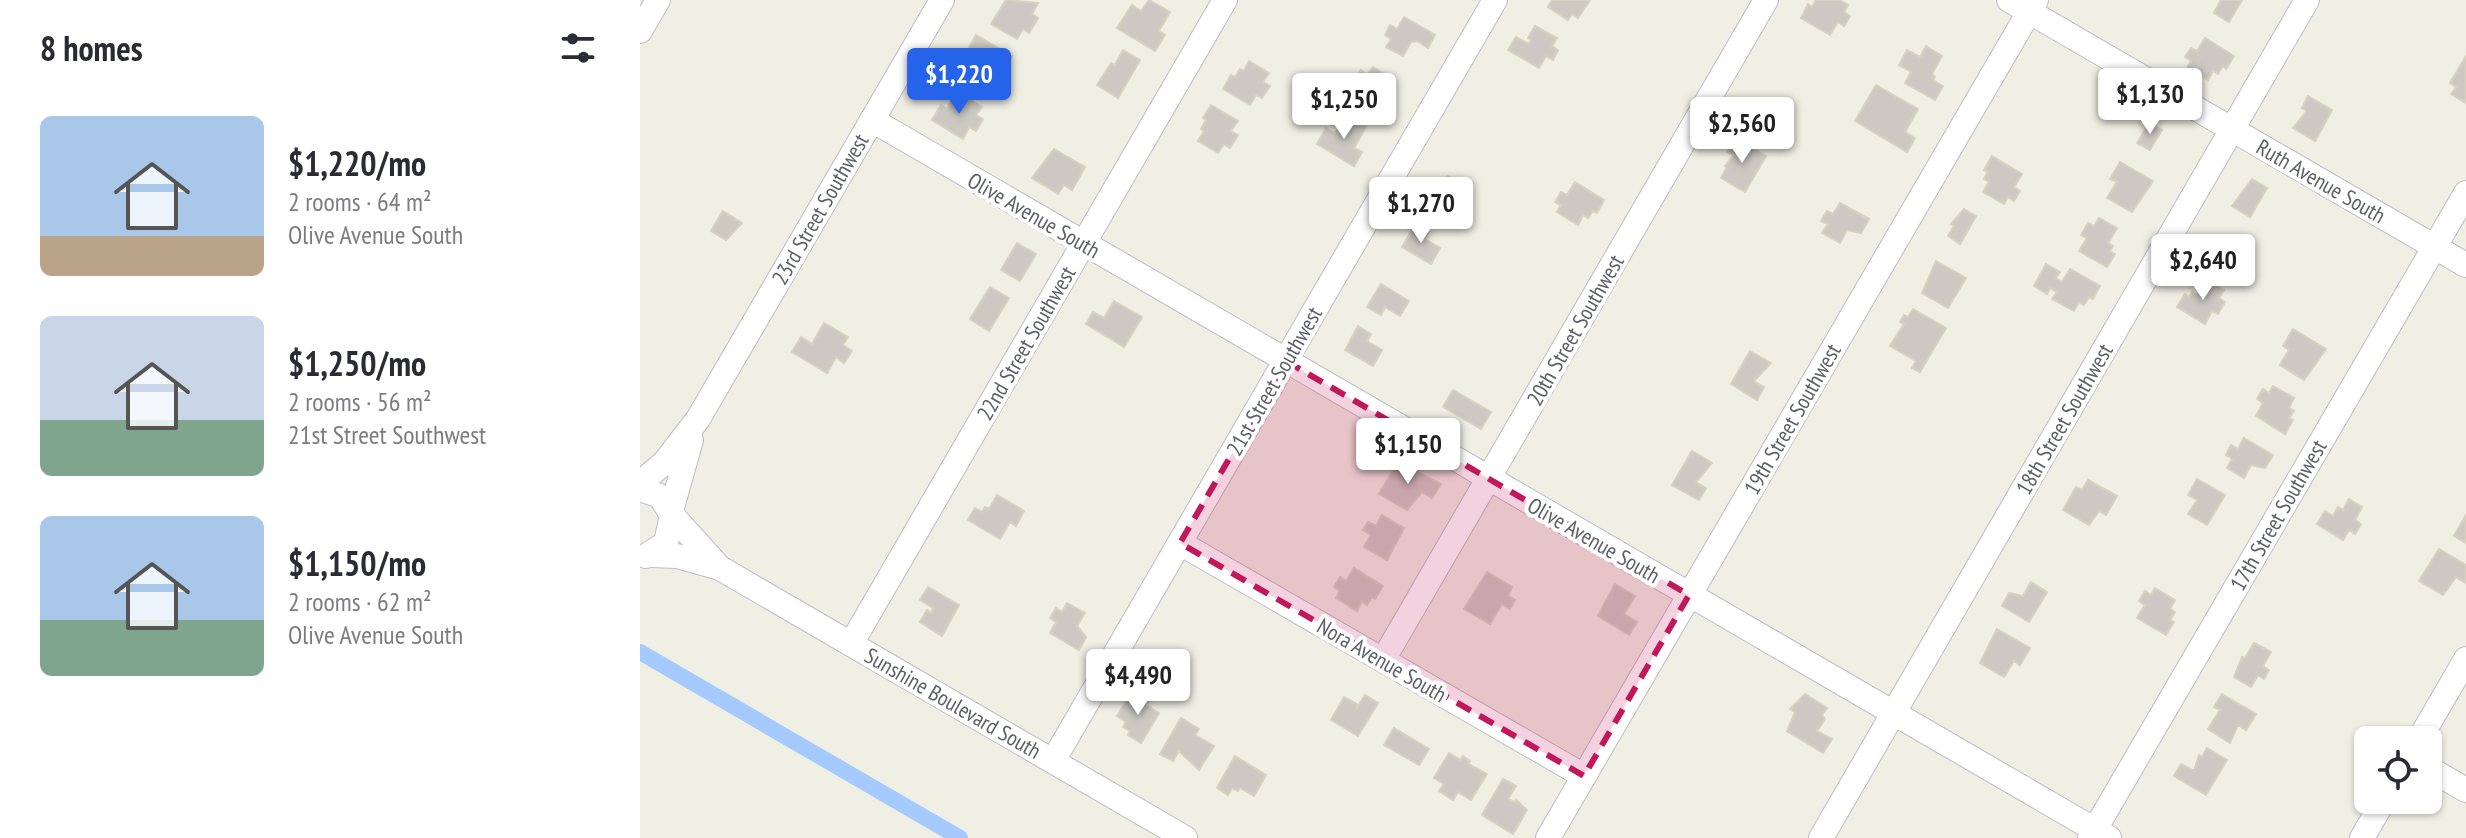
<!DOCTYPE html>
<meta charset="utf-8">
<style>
body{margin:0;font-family:"PT Sans Narrow",sans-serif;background:#f2f2f3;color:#2b2b33;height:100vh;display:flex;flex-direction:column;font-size:30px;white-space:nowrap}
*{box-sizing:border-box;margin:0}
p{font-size:26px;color:#7c7c81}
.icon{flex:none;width:44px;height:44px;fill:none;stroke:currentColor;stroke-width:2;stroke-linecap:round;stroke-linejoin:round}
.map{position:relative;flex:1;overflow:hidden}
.details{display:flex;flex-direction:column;background:#fff;width:640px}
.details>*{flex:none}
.buttons{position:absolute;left:1714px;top:726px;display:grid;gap:16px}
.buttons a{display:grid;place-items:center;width:88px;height:88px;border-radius:12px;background:#fff;box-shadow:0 2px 6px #0004;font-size:40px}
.price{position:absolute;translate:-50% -68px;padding:0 18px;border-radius:8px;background:#fff;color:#222;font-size:26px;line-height:52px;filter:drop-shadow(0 2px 4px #0008)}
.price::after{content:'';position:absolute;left:50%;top:48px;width:24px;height:18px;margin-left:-12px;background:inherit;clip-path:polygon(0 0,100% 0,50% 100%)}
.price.active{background:#2563eb;color:#fff}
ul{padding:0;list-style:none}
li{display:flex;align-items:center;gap:24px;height:200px;padding:0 40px}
li span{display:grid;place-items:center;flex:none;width:224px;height:160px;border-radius:12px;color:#555}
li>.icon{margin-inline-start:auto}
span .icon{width:96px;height:96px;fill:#fffc;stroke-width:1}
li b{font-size:34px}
h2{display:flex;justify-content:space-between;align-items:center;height:96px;padding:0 40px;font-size:34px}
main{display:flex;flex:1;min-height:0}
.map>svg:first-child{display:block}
</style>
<main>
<section class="details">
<h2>8 homes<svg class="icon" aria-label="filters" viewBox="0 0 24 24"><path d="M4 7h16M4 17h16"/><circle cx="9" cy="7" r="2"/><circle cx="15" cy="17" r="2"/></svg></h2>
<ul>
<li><span style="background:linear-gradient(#a9c7e8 75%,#b9a48a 0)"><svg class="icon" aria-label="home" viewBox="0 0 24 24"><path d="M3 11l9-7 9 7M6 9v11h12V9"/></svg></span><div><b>$1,220/mo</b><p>2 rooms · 64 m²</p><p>Olive Avenue South</p></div></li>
<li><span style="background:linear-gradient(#c9d6e8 65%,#7fa58c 0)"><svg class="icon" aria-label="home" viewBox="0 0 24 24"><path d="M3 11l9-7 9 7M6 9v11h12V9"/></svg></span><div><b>$1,250/mo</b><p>2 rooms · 56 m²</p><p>21st Street Southwest</p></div></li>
<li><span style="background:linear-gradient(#a9c7e8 65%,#7fa58c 0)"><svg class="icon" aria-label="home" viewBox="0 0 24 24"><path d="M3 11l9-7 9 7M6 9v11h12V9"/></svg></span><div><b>$1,150/mo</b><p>2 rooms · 62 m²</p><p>Olive Avenue South</p></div></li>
</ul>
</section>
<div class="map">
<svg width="1826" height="838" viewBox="0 0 1826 838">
<rect width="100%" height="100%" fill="#f0efe4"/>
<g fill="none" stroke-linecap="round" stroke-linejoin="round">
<polyline stroke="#a5caff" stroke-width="16" points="0,652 320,838"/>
</g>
<g fill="#cbc9c1" stroke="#d6d2c1" stroke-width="2">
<polygon points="366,0 398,3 392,14 398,18 389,33 383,29 377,39 351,24"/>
<polygon points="509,0 530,12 519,31 525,35 515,51 477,28 492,5 501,11"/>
<polygon points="912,0 950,0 938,18 932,14 928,20 908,7"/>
<polygon points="1176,0 1199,0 1208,5 1204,12 1210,16 1204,26 1198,22 1190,35 1161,18 1168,4 1172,7"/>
<polygon points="1581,0 1602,0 1589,22 1574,13"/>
<polygon points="764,17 795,35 788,48 777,41 771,42 763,56 746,47 751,39 745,35 750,25 757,29"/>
<polygon points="895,26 917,38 912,46 918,50 913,60 906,56 899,68 868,50 876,37 889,44 891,40 888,38"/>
<polygon points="336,35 372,56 352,90 329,76 340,59 327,51"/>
<polygon points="1565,38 1594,56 1586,69 1583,66 1578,74 1573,71 1568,80 1547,68 1551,61 1545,57 1551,48 1557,51"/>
<polygon points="1286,46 1302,56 1292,74 1295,77 1293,80 1303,86 1295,100 1265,83 1271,72 1259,65 1267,50 1280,57"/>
<polygon points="483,50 500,60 478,98 457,85 471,63 475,65"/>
<polygon points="1826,56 1826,103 1811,94 1816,87 1810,83"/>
<polygon points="609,61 629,73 623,82 630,86 622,98 616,95 610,105 583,89 591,75 595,77 600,69 604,71"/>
<polygon points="733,67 754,81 746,93 742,90 740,95 752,103 744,116 713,96 721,84 715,80 721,70 727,75"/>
<polygon points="1236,85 1278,109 1265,132 1275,138 1267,152 1215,121"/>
<polygon points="317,92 342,107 336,115 343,119 336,131 329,127 323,139 292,120 301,105 307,109"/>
<polygon points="1668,96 1692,110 1675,141 1653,128 1667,111 1662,108"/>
<polygon points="571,105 598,121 591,131 598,135 590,148 584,144 578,153 558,141 564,131 561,129 566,120 563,118"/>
<polygon points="706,116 726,127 714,148 722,152 714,166 677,144 686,128 695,133"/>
<polygon points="1509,123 1522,130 1510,150 1497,143"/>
<polygon points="1095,138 1126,156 1105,192 1081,178 1087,167 1085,166 1094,155 1087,152"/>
<polygon points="414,149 445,167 432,190 424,185 418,194 392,178"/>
<polygon points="1352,156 1382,174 1374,187 1380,191 1374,201 1368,197 1364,204 1343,192 1349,182 1344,179 1348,172 1344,170"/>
<polygon points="1480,162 1513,181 1492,212 1467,198 1477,182 1470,179"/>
<polygon points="808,176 825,187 820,196 826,199 822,207 816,203 807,218 789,208 795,198 792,197"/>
<polygon points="1612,179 1627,188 1610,217 1592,206"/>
<polygon points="935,182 964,200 957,213 953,211 948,218 943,215 938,225 917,212 921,205 915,202 921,192 927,195"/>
<polygon points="1200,203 1229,219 1221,233 1207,230 1200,243 1182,233 1188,224 1181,221 1187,211 1193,214"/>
<polygon points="1324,209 1336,216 1320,244 1308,236 1314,226 1311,224"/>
<polygon points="83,211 102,223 86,240 71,231"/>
<polygon points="1459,218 1477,228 1468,243 1473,246 1470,251 1475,254 1467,267 1439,251 1447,238 1441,235 1448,223 1454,226"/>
<polygon points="776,224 789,232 785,239 800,248 791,264 762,247"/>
<polygon points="377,243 396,254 380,281 361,270"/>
<polygon points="1296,261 1326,278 1308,308 1282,293"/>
<polygon points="1406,264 1420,272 1416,278 1422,282 1430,269 1460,286 1453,299 1449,297 1444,305 1439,302 1434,311 1412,299 1417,292 1410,288 1407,294 1394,286"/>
<polygon points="1566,280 1584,290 1579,298 1585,302 1578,314 1572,311 1565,324 1537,307 1545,294 1549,297 1552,292 1557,295"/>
<polygon points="741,284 769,301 760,316 745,307 741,315 727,307"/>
<polygon points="350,287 369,298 349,331 330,319"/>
<polygon points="474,301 502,317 484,347 446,324 453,312 464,318"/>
<polygon points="1273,309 1306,328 1280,372 1272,368 1276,361 1250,346 1264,324 1260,322 1264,315 1268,317"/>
<polygon points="184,323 208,337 203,345 212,351 204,363 196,357 187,373 152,352 161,337 172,344"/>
<polygon points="718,326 731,334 727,341 742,350 733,366 705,350"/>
<polygon points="1653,329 1686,349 1664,380 1640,365 1649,350 1643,346"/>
<polygon points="1110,351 1131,363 1114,381 1124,387 1117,400 1091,384"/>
<polygon points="1633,386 1654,398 1649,408 1654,411 1649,418 1653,420 1645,434 1616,416 1623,403 1617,399 1623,389 1629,393"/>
<polygon points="813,390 851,412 841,429 803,407"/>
<polygon points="1604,438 1633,455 1625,468 1611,465 1604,478 1587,468 1592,459 1586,455 1591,445 1598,449"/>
<polygon points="1052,451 1072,463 1056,482 1066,488 1059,500 1032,485"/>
<polygon points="758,462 801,484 792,498 782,492 767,510 739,494"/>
<polygon points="1557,479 1585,495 1567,525 1548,514 1557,500 1548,495"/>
<polygon points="1448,480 1477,496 1466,515 1459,511 1449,525 1423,510 1436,487 1442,490"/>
<polygon points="357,495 384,511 376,526 370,522 360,539 328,520 335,508 342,512 345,507 349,509"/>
<polygon points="1709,499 1722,507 1715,520 1721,524 1715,534 1709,530 1703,540 1677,524 1685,511 1693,516 1698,507 1703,510"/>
<polygon points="742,515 764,528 747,560 724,547 731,535 723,530 728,522 736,526"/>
<polygon points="1826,515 1826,543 1814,536"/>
<polygon points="1799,549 1826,565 1826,583 1816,577 1803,595 1779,581"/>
<polygon points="714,568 743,586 735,599 732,597 727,605 722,601 717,611 696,598 700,591 694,587 700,577 706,581"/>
<polygon points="847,572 872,587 868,596 875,600 870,609 862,604 850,624 824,609"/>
<polygon points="1391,582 1407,592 1389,622 1362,606 1369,593 1383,596"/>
<polygon points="975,584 995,596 984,614 997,622 989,635 958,616"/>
<polygon points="288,587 319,605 302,636 280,622 287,610 291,613 293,608 280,600"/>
<polygon points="1515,588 1535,600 1530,609 1535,612 1530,620 1534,622 1526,635 1497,618 1505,605 1499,601 1505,591 1511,595"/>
<polygon points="427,603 445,613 437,626 446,637 439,650 410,633 416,622 410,618 416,608 422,612"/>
<polygon points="1357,629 1390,648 1380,665 1374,661 1364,677 1340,663"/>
<polygon points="1614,643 1631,652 1623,666 1629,670 1624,679 1618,675 1611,687 1594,677 1602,657 1605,658"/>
<polygon points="499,693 509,699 506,705 519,713 501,743 488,735 490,731 483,727 486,722 477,716 489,696 496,700"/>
<polygon points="1165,694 1187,708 1182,715 1185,719 1177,731 1192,739 1183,753 1147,731 1155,712 1150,709"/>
<polygon points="1582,694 1616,714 1606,730 1598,725 1590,743 1568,729 1580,710 1574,707"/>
<polygon points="725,695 738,703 718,736 691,720 704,697 717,704 717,708"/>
<polygon points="541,718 559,729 555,735 574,746 559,770 539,751 533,761 520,754"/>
<polygon points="754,728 789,749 779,765 744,745"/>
<polygon points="1567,748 1587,760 1566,795 1534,776 1541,764 1554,771 1559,755 1562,757"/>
<polygon points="809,753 821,760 823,756 830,761 828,764 847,774 831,800 818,792 813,800 799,791 804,784 794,778"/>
<polygon points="595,756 626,775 614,796 600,788 598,791 592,788 588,795 577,788"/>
<polygon points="863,779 876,786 868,799 874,802 876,800 887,810 873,834 842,815"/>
</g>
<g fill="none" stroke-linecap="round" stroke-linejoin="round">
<g stroke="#bcbdc4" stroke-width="26">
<g id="minor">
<polyline points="1369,0 1826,265"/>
<polyline points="0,31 18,0"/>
<polyline points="232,120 1469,838"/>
<polyline points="0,483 24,463 58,419 302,0"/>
<polyline points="0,489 20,496 32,515 26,543 6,556"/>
<polyline points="31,511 51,440"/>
<polyline points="32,515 79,567"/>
<polyline points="540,543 944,776"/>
<polyline points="11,555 37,556 80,568 545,838"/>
<polyline points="211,644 585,0"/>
<polyline points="743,660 1126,0"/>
<polyline points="1779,740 1826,659"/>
<polyline points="413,761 855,0"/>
<polyline points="1788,768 1826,790"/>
<polyline points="908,838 1396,0"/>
<polyline points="1181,838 1667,0"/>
<polyline points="1450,838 1826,193"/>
<polyline points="1722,838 1744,800"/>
</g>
</g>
<use href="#minor" stroke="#fff" stroke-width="24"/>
</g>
<path fill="#c2185b" fill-opacity="0.2" stroke="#c2185b" stroke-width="6" stroke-dasharray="16 10" stroke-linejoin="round" d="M646,361L1049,595L944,776L540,543Z"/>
<g text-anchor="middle" stroke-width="8" stroke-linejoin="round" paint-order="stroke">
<g font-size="22" fill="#5c5f66" stroke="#fff">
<text transform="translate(1681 181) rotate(30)" y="8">Ruth Avenue South</text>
<text transform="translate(180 209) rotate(-60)" y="8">23rd Street Southwest</text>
<text transform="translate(394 215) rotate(30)" y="8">Olive Avenue South</text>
<text transform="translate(935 330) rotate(-60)" y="8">20th Street Southwest</text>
<text transform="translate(386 343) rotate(-60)" y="8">22nd Street Southwest</text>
<text transform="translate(634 381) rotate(-60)" y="8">21st Street Southwest</text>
<text transform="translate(1152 419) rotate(-60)" y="8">19th Street Southwest</text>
<text transform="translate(1424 419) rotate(-60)" y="8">18th Street Southwest</text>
<text transform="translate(1638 515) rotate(-60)" y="8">17th Street Southwest</text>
<text transform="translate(954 540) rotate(30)" y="8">Olive Avenue South</text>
<text transform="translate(742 660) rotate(30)" y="8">Nora Avenue South</text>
<text transform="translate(313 703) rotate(30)" y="8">Sunshine Boulevard South</text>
</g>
</g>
</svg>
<div class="buttons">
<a><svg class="icon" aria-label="locate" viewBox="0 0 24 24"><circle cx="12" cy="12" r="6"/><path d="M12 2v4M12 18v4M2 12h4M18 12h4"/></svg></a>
</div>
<b class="price active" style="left:319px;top:116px">$1,220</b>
<b class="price" style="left:1510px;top:136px">$1,130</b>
<b class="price" style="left:704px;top:141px">$1,250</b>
<b class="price" style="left:1102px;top:165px">$2,560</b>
<b class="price" style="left:781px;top:245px">$1,270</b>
<b class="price" style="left:1563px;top:302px">$2,640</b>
<b class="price" style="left:768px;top:486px">$1,150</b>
<b class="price" style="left:498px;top:717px">$4,490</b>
</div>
</main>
